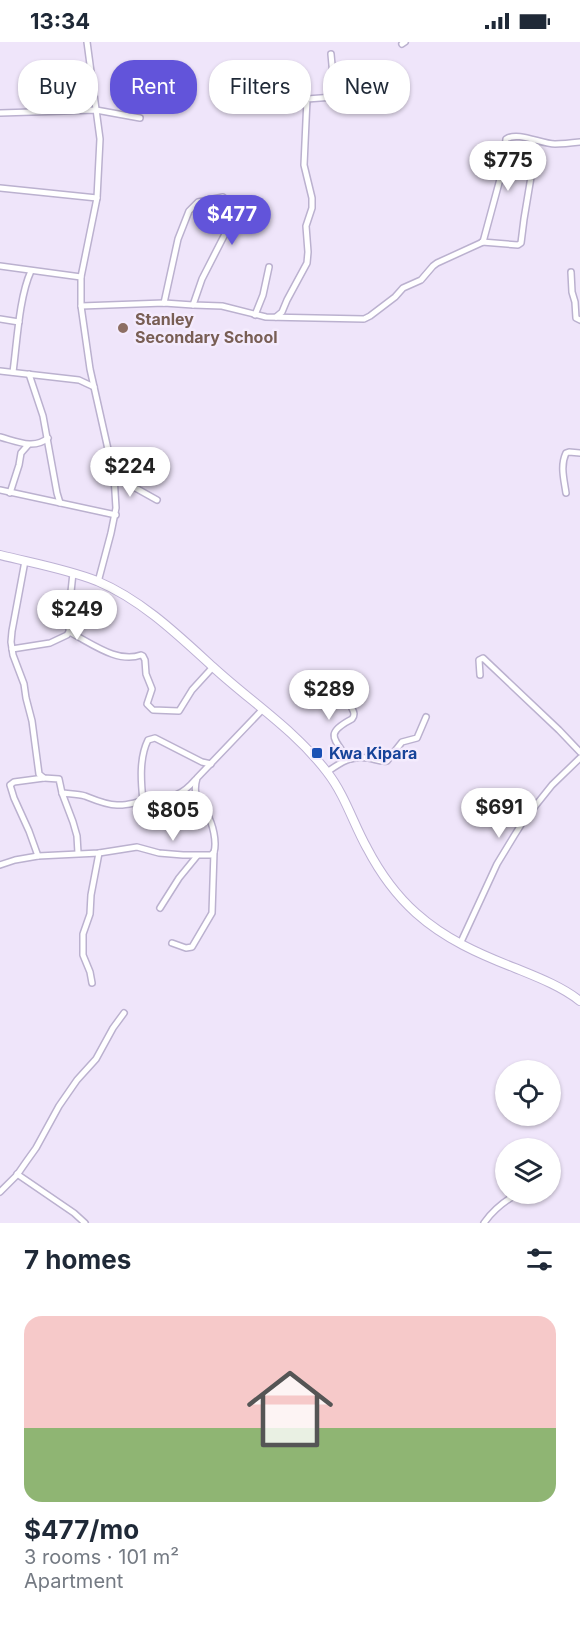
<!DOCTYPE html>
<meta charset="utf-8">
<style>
body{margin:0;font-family:Inter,sans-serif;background:#f6f6f7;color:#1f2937;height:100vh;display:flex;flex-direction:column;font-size:22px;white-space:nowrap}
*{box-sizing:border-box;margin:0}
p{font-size:20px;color:#747a83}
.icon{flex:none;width:33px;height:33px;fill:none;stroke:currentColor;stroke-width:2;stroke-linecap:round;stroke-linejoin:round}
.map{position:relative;height:1181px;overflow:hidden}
.drawer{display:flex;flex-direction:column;background:#fff;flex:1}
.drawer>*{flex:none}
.guide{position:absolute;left:18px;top:18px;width:544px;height:54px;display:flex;gap:12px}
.fabs{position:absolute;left:495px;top:1018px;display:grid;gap:12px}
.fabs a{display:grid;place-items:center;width:66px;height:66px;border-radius:50%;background:#fff;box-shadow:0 2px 4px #0004;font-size:30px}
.price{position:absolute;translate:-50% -51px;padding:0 14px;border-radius:21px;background:#fff;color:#222;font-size:20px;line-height:39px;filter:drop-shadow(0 2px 3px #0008)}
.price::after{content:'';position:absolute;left:50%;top:36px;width:18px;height:14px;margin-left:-9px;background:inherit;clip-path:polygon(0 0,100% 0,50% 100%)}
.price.on{background:#6254da;color:#fff}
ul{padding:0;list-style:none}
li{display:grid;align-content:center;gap:12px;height:318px;padding:0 24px}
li+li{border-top:2px solid #e0e1e3}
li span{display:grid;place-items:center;height:186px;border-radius:18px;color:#555}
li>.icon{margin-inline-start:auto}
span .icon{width:108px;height:108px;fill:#fffc;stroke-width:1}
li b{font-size:26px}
h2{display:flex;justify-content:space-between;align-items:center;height:72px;padding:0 24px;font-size:26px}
.tag{padding:0 21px;border-radius:24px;background:#fff;box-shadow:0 2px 4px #0004;font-size:21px;line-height:54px}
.tag.on{background:#6254da;color:#fff}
.status{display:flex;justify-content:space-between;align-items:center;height:42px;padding:0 30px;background:#fff;direction:ltr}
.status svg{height:16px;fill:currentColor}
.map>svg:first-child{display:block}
</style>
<div class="status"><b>13:34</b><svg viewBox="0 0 49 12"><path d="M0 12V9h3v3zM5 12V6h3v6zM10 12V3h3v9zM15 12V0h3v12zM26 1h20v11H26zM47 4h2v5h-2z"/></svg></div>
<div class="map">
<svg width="580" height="1181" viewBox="0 0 580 1181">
<rect width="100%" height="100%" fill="#efe5fa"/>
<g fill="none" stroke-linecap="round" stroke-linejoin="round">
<g stroke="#bbb1cf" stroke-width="8">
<g id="minor">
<polyline points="87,0 100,97 97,156 81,235 81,264 90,327 114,434 116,466 111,491 98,540"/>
<polyline points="402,2 405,0"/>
<polyline points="331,12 335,56"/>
<polyline points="0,71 96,68 140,76"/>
<polyline points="0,146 97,156"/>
<polyline points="482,200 518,203 521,201 524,177 533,123 533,98"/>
<polyline points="0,224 81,235"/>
<polyline points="571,230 572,250 575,260 576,276 580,278"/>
<polyline points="164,261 178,197 189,169 198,160 223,155 229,160 230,164 226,190 202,237 193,263"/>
<path d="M81,264L164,261L193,263L222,264L266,275L364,277L370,274L395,255L403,246L421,238L433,224L437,221L483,200L503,126L506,97C518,89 541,102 555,102C563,102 572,101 580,100"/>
<polyline points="255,273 263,253 269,225"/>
<polyline points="276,275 282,270 287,258 307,221 308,210 306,184 312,166 312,156 304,123 307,57 347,54 381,42"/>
<polyline points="0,277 19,280"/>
<polyline points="0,329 79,338 94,345"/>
<path d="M13,330C17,301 19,255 31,229"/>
<polyline points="29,332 43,374 57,451 60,461"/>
<path d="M0,395C16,399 34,408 48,396"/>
<polyline points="114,434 157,458"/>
<polyline points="0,448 116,473"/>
<polyline points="10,451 19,423 21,411 28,403"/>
<path d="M566,451C564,437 560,424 566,411L569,410L580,411"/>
<polyline points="25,519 12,589 11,600 13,613 24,642 26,656 32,679 39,732 44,736 59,737 62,751 73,780 77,794 78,811"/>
<path d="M69,590C90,600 117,622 141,613L143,614L145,618L146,632L152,647L147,662L153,668L179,669L192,648L213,625"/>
<polyline points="12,607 50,601 67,593 69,590 70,559 73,531"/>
<polyline points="480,633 479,618 483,616 559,688 580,710"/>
<path d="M320,636L351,664C353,669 356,672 352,677C323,692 335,697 348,717"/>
<path d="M327,730C340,721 351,713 368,716C375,717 380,720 387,719L402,700L417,696L426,675"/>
<path d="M44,736L14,740L10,743L14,756L29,789L38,814L99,811L137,805L159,811L183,813H211L214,810C217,800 213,782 207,772C199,757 192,754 197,736L263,667"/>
<path d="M62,751C69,752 78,752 85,754C95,758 106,763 117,763C126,764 135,760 145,759C167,755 179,757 195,738"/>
<path d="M143,759C141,740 139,716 148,698L155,696L202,720L211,722"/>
<polyline points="0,823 15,818 38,814"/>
<polyline points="160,866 179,836 197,814"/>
<polyline points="172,901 186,906 192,905 212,871 214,810"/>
<polyline points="460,902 497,822 514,794 524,778 552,743 580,716"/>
<polyline points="92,941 90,930 83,913 83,892 90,872 91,853 99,811"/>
<polyline points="17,1132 74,1171 85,1181"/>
<polyline points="0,1150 17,1133 26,1120 36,1106 59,1064 77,1038 96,1017 113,986 124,971"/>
<path d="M484,1181C493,1168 503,1160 517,1152"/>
</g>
</g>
<g stroke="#bdb1d4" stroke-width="10">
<path id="secondary" d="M0,513C32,521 66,527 97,539C142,558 178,593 213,625C251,660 295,688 327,730C345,753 353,781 367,806C379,829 397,854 416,871C445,897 479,912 515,926C537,935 561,944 580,959"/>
</g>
<use href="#minor" stroke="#fff" stroke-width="5"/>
<use href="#secondary" stroke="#fff" stroke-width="8"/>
</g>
<circle fill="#8d6e63" stroke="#f4ebfd" stroke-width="2" cx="123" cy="286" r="6"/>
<rect fill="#1a4fb4" stroke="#f4ebfd" stroke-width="2" x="311" y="705" width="12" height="12" rx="3"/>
<g text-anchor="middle" stroke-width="5" stroke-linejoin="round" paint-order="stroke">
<g font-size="16" font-weight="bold" fill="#785e54" stroke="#f4ebfd" text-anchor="start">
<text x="135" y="283">Stanley<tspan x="135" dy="18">Secondary School</tspan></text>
</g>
<g font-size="16" font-weight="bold" fill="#164399" stroke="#f4ebfd" text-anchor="start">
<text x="329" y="717">Kwa Kipara</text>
</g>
</g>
</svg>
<div class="fabs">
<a><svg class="icon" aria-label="locate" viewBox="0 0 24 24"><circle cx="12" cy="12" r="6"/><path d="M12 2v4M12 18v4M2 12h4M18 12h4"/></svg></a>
<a><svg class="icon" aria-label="layers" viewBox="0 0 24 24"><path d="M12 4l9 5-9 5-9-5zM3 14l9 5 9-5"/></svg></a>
</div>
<b class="price" style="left:508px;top:150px">$775</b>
<b class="price on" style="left:232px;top:204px">$477</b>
<b class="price" style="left:130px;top:456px">$224</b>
<b class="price" style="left:77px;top:599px">$249</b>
<b class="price" style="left:329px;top:679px">$289</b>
<b class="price" style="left:499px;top:797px">$691</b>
<b class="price" style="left:173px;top:800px">$805</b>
<div class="guide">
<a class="tag">Buy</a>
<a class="tag on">Rent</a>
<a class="tag">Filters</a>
<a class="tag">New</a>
</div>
</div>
<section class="drawer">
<h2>7 homes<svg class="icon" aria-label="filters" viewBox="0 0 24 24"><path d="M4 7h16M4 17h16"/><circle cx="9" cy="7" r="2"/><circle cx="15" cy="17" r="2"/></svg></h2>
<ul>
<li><span style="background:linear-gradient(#f6c9c9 60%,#8fb573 0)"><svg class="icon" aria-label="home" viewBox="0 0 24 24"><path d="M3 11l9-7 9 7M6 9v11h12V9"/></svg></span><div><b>$477/mo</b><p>3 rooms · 101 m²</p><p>Apartment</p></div></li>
</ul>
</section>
